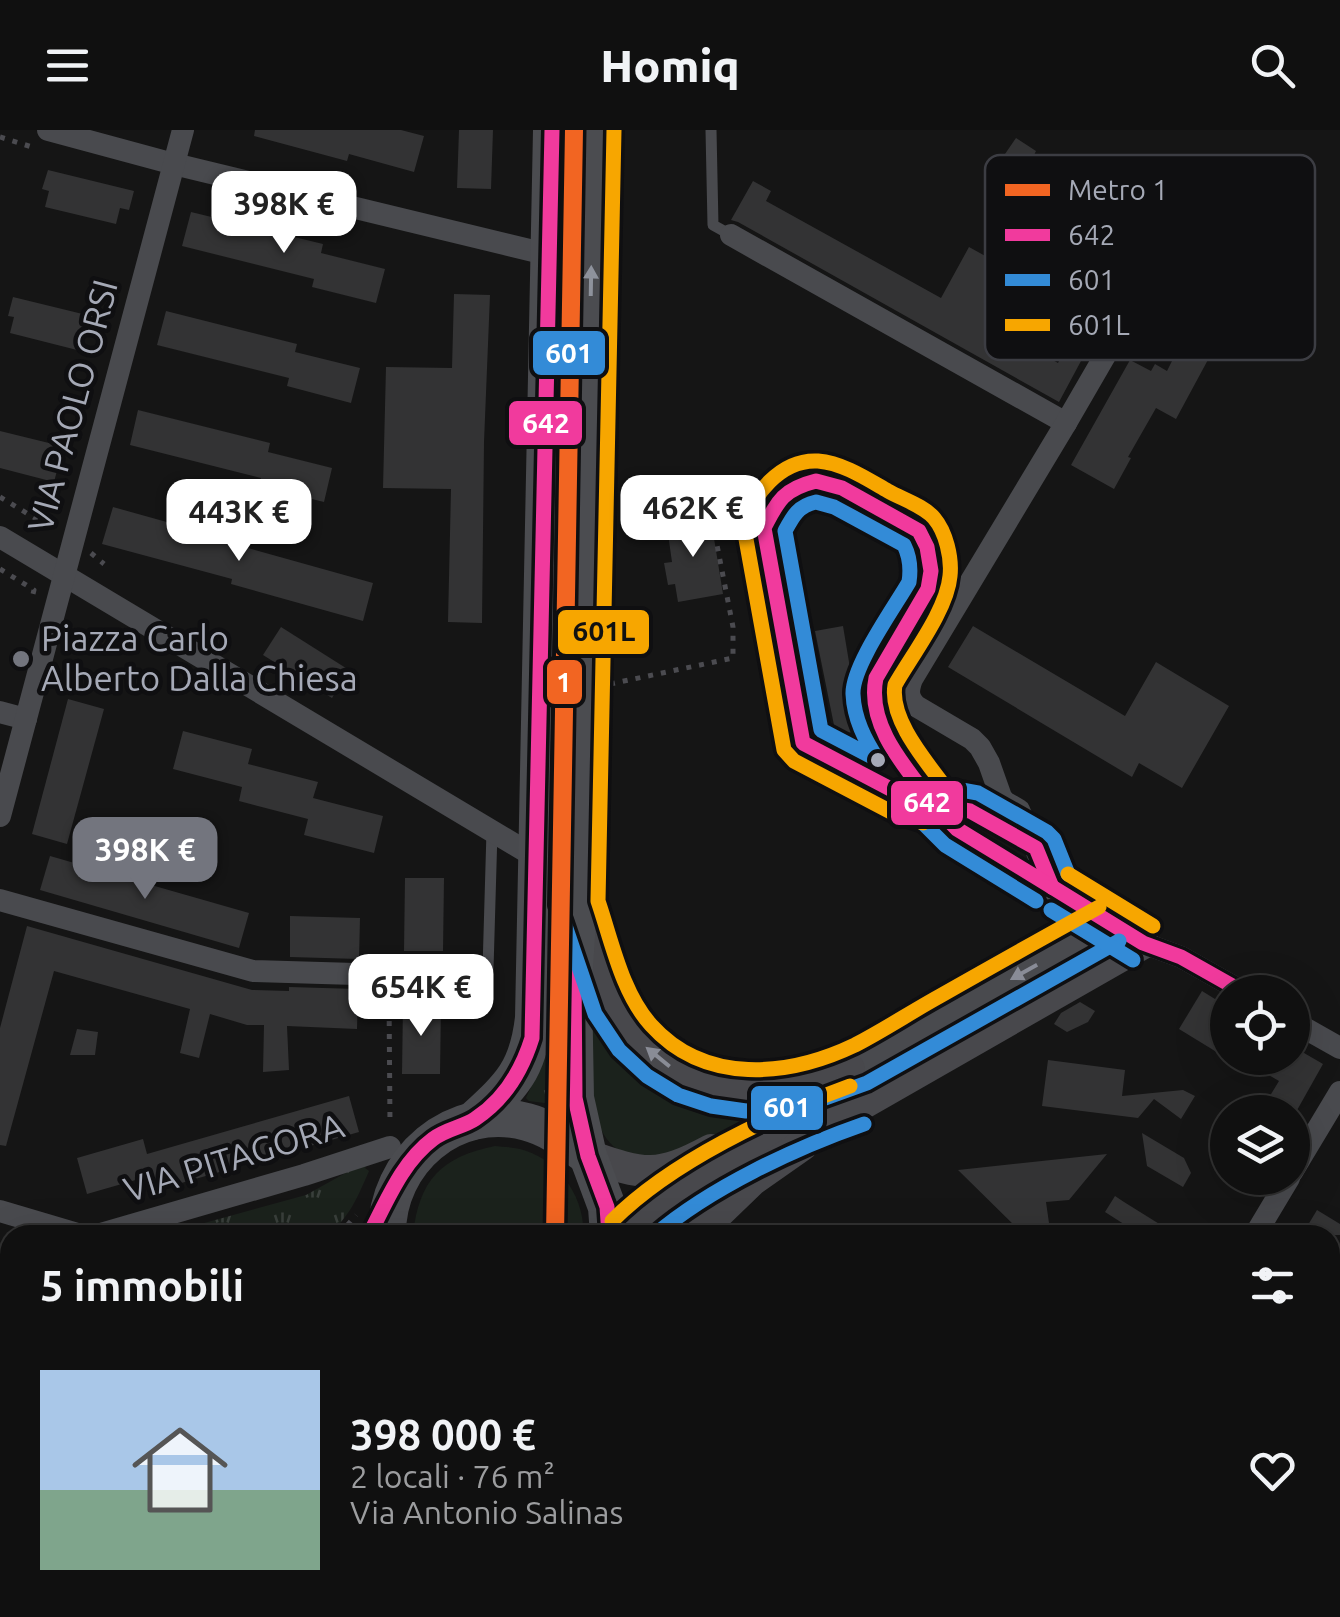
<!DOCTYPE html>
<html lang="it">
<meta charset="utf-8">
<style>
body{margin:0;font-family:Ubuntu,sans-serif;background:#191919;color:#f1f3f6;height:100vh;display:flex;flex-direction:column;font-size:38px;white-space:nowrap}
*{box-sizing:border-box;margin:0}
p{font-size:32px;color:#9c9d9f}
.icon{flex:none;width:55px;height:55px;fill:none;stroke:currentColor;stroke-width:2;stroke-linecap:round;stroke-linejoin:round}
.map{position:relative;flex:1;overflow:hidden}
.details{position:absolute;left:0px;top:1095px;width:1340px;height:392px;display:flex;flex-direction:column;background:#101010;border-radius:30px 30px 0 0;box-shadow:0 10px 40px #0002,0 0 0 2px #303030}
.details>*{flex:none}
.fabs{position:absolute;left:1210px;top:845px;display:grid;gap:20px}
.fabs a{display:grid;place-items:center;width:100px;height:100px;border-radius:50%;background:#101010;box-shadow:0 10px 40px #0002,0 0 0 2px #303030;font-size:50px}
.price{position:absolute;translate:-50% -85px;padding:0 22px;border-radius:20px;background:#fff;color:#222;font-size:32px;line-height:65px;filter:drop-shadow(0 2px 5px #0008)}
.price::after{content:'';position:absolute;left:50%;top:60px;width:30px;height:22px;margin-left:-15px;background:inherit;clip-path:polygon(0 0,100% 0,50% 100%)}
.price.active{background:#73757e;color:#fff}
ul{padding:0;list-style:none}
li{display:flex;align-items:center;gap:30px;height:250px;padding:0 40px}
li+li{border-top:2px solid #303030}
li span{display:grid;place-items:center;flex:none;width:280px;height:200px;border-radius:0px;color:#555}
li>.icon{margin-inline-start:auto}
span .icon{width:120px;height:120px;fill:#fffc;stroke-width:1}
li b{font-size:42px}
h2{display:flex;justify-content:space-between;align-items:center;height:120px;padding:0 40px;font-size:42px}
header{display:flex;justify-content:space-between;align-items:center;height:130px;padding:0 40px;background:#101010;font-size:45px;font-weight:800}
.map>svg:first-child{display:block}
</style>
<header><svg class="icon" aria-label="menu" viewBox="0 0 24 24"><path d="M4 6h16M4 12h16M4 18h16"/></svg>Homiq<svg class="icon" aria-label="search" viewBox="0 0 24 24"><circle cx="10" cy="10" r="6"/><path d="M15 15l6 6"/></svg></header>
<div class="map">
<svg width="1340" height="1487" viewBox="0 0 1340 1487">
<defs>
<pattern id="grass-tufts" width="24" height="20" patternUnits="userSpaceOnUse" patternTransform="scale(2.5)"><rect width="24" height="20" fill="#1b221c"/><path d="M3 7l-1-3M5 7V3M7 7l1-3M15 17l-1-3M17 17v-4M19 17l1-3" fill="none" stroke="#393f3b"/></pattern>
</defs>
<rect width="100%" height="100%" fill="#151515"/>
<g fill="url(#grass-tufts)">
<polygon points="570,0 579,0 560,973 557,978 545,973 529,971 526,968 545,927 552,895"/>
<path d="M369,1030L365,1038L369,1041C358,1066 349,1089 327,1105H161L306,1065Z"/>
</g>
<g fill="#1b221c">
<path d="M594,867L624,913L789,969L686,1025C668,1032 659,1028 640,1025C632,1024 624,1023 617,1019C580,994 593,907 594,867Z"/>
<path d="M495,1016C503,1017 512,1017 520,1019C557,1028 586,1067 583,1105H413C419,1050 441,1027 495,1016Z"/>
<polygon points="743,1037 683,1105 643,1105 653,1092"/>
</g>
<g fill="#333334">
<polygon points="255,0 401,0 424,6 414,42 349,24 347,31 254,6"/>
<polygon points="459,0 493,0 491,59 457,58"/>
<polygon points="1016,8 1036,21 1033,27 1039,32 1023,54 1035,80 985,53"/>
<polygon points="48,40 134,61 129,80 120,78 116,94 45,77 49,61 42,59"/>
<polygon points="753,51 771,61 766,71 941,168 969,117 1036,154 1008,205 1058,233 1078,193 1096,203 1059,272 738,92 731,90"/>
<polygon points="191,82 323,114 321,123 385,139 376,173 312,157 314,149 182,116"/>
<polygon points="454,164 490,165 484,312 482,493 448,492 451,359 383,358 386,237 452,238"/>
<polygon points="13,167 99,188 94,206 86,204 81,221 10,203 14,187 8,186"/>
<polygon points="166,181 297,214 295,222 360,238 351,273 287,256 289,248 157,215"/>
<polygon points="1182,211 1210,226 1176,289 1156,278 1128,327 1131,328 1114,359 1071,335 1130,230 1151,241 1155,234 1167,241"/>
<polygon points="138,280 270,313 268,322 332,338 324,372 259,356 261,348 130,315"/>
<polygon points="0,301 57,315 52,331 59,333 54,352 0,338"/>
<polygon points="113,377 242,413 241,416 373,453 363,491 231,454 232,449 102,414"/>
<polygon points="695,386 697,398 712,396 723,464 678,472 675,454 668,455 664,433 672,432 666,390"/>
<polygon points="843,496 855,568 858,567 864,600 836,605 815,501"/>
<polygon points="973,496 1125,586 1156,532 1229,576 1182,658 1139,633 1132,647 948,537"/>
<polygon points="281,497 349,540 332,568 263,525"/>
<polygon points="68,569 104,579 67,714 32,704"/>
<polygon points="183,601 252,619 248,634 318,652 313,668 383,686 374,723 304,705 308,689 239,671 242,657 173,639"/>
<polygon points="50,726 249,783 239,818 40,760"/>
<polygon points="405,748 444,748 443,821 404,821"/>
<polygon points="290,786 360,788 359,829 290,827"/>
<polygon points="27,796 252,860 289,861 289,857 358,859 357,899 287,896 289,940 263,942 264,895 247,895 210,884 199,928 180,923 190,879 54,841 6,1016 0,1015 0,898"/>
<polygon points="1202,861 1228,877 1228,929 1179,899"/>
<polygon points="1080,872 1095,881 1088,892 1067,902 1054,894 1061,883"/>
<polygon points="403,874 441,875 440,944 402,944"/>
<polygon points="77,899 98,902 95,925 70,925"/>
<polygon points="1292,916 1323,934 1296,982 1260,982 1279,951 1239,928 1292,928"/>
<polygon points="1048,930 1125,940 1122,966 1183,960 1195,966 1181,989 1154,969 1138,988 1042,976"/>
<polygon points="349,966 359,1002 157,1060 153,1045 87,1064 77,1028 143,1009 147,1024"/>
<polygon points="1142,1003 1184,1028 1191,1043 1183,1057 1147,1036"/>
<polygon points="1107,1024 1069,1070 1046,1072 1050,1100 1020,1101 958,1040"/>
<polygon points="1115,1066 1124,1072 1177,1105 1141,1105 1105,1082"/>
<polygon points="1317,1080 1340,1094 1340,1105 1302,1105"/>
</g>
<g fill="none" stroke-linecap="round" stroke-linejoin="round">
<g stroke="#4b4b50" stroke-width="5" stroke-dasharray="5 8" stroke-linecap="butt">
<polyline points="0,7 32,17"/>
<polyline points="0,367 53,399"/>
<polyline points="91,423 104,434"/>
<polyline points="0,439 31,458 34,460 33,464"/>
<polyline points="610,554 733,528 733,497 717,415"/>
<polyline points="389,865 390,994"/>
<polyline points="339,1105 356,1085"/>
</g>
<g stroke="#494a4e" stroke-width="11">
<polyline points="711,0 713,95 731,105"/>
<path d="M1032,715L970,681L934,675L902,665L803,613L764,398L778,371L795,356L816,351L842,358L919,401L927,417L931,441L928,459L876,548C873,564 874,579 880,594C891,623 934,683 959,700C987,720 1018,734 1045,754"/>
<polyline points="446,848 488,839 492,701"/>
</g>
<g stroke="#494a4e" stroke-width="22">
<polyline points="48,0 174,34 550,125"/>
<polyline points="731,105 1066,293"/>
<path d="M1172,110L1066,293L912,549C908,560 907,567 916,576L972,609L980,617L989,633L1001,667L1005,672L1019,680L1053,760L1143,813L1181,827L1243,862"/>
<polyline points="0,407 537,728"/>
<polyline points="0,582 26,589"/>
<polyline points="0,686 183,0"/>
<polyline points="0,770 253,841 389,845"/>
<polyline points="1292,891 1340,918"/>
<polyline points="849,939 1109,794"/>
<polyline points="1292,1042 1340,962"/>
<polyline points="0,1081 81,1105"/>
<polyline points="97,1105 304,1045 390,1017"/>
<polyline points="1255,1105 1289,1048"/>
<polyline points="1330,1455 1340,1472"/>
</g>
<g stroke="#48484c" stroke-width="32">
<path d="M580,783L613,876C623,895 637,910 653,923C716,979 776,963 849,939"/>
<path d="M588,1026C645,1045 657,1049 711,1020"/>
<polyline points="626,1105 647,1082 689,1055 816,989 865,972 1143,813"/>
<polyline points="695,1105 752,1050 802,1015"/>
<polyline points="0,1190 10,1188"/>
<polyline points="0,1233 10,1231"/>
<polyline points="498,1487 499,1478"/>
</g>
<g stroke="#4b4c50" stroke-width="38">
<polyline points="594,0 578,774 573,854 575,968 588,1026 607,1077 609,1105"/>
<path d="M473,991C511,956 528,941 534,888L552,0"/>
<path d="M387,1105C386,1031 454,972 527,992C550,998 569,1013 588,1026"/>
<polyline points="522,1487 522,1478"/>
<polyline points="563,1487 563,1478"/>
</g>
<g stroke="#0f0f11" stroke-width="22">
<g id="bus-1">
<path d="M816,351L842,358L919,401L927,417L931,441L928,459L876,548C866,596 907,639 934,675L902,665L803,613L764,398C778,370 784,359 816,351Z"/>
<polyline points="934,675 970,681 1036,718 1052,757"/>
<polyline points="934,675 957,699 1052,757"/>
<polyline points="1052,757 1143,813 1181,827 1243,862"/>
<polyline points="574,842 575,968 588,1026 607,1077 609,1105"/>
<path d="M369,1105C387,1071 402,1032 433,1009C446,999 463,997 475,989C504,970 522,940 532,908L552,0"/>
</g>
</g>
<g stroke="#0f0f11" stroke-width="22">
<g id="bus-2">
<polyline points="574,0 558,775 595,884 619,920 647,946 678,965 711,976 746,981 782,979 817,971 867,953 1119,811"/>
<path d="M816,372L834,377L904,415C910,427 911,439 909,452C894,478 852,536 853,564C854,589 865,610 878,630L821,600L785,401C793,386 798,376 816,372Z"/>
<polyline points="945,657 978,663 1047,702 1054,709 1068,744"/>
<polyline points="923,693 945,715 1036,771"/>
<polyline points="1051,780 1133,830"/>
<path d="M655,1105C710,1058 795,1018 864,994"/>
</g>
</g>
<g stroke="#0f0f11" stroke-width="22">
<g id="bus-3">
<path d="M614,0L598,771C612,812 622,863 651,895C705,955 788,947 855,915C884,900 911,882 940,866C993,836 1046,806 1099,777"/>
<path d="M923,693L893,683L794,631L784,620L744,398C751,365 781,329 818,331C843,333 867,349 888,361C902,369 924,376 934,388C946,402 952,428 950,446C947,480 912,525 895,555C889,589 926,631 945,657"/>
<polyline points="1068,744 1153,796"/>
<path d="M612,1091C672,1031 771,985 850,956"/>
</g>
</g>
<use href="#bus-1" stroke="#f13a9d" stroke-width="15"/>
<use href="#bus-2" stroke="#338bd7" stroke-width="15"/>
<use href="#bus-3" stroke="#f7a600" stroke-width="15"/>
<g stroke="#0f0f11" stroke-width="25">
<polyline id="metro-1" points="555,1105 574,0"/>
</g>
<use href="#metro-1" stroke="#f26522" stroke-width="18"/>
</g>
<defs><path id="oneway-solid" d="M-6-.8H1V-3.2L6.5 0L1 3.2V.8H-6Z" transform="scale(2.5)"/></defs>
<use fill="#8e929c" href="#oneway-solid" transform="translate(591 151) rotate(-89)"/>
<use fill="#898c97" href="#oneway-solid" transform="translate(1024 842) rotate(151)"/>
<use fill="#898c96" href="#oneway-solid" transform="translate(658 927) rotate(-141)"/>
<circle fill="#73757e" stroke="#0f0f11" stroke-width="4" cx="21" cy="529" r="10"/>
<circle fill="#a5a9b6" stroke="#0f0f11" stroke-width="4" cx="878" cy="630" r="9"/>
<g text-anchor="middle" stroke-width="9" stroke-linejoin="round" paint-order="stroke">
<g font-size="35" fill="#a5a9b6" stroke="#0f0f11">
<text transform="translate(73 276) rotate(-75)" y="12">VIA PAOLO ORSI</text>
<text transform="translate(234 1028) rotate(-17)" y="12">VIA PITAGORA</text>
</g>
<g font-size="35" fill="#a5a9b6" stroke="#0f0f11" text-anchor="start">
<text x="41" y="521">Piazza Carlo<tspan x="41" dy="40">Alberto Dalla Chiesa</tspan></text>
</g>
</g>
<rect x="985" y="25" width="330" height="205" rx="15" fill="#0f0f11" stroke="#3c3d43" stroke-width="2.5"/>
<rect x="1005" y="54" width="45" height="12" fill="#f26522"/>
<rect x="1005" y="99" width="45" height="12" fill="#f13a9d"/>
<rect x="1005" y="144" width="45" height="12" fill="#338bd7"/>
<rect x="1005" y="189" width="45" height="12" fill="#f7a600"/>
<g font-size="28" fill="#a5a9b6">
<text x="1068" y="70">Metro 1</text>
<text x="1068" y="115">642</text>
<text x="1068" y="160">601</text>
<text x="1068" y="205">601L</text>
</g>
<g stroke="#0f0f11" stroke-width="4">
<rect x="531" y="199" width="76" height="48" rx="10" fill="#338bd7"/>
<rect x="507" y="269" width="77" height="48" rx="10" fill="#f13a9d"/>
<rect x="556" y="478" width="95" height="48" rx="10" fill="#f7a600"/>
<rect x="545" y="528" width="39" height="48" rx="10" fill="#f26522"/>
<rect x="889" y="649" width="76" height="48" rx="10" fill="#f13a9d"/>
<rect x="749" y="954" width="76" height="48" rx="10" fill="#338bd7"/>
</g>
<g font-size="28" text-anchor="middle" font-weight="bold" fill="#fff">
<text x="569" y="233">601</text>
<text x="546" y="303">642</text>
<text x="564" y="562">1</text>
<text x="927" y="682">642</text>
<text x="787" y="987">601</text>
</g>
<g font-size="28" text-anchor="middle" font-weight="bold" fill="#111">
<text x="604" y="511">601L</text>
</g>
</svg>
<div class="fabs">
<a><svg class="icon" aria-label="locate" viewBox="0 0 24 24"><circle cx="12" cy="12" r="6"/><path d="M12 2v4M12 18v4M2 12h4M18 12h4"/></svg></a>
<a><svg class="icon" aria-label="layers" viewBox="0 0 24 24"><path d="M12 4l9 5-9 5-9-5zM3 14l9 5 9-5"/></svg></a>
</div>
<b class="price" style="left:284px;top:126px">398K €</b>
<b class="price" style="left:693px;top:430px">462K €</b>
<b class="price" style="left:239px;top:434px">443K €</b>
<b class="price active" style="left:145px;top:772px">398K €</b>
<b class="price" style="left:421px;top:909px">654K €</b>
<section class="details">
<h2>5 immobili<svg class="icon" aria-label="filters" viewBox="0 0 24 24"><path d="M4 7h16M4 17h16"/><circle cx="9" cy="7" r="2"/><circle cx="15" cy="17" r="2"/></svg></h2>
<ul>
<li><span style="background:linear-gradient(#a9c7e8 60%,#7fa58c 0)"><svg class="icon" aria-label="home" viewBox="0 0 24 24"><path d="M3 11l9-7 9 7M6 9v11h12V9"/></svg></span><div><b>398 000 €</b><p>2 locali · 76 m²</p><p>Via Antonio Salinas</p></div><svg class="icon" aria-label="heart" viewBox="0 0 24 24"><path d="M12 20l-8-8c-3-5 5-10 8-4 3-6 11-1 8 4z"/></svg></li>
</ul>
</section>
</div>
